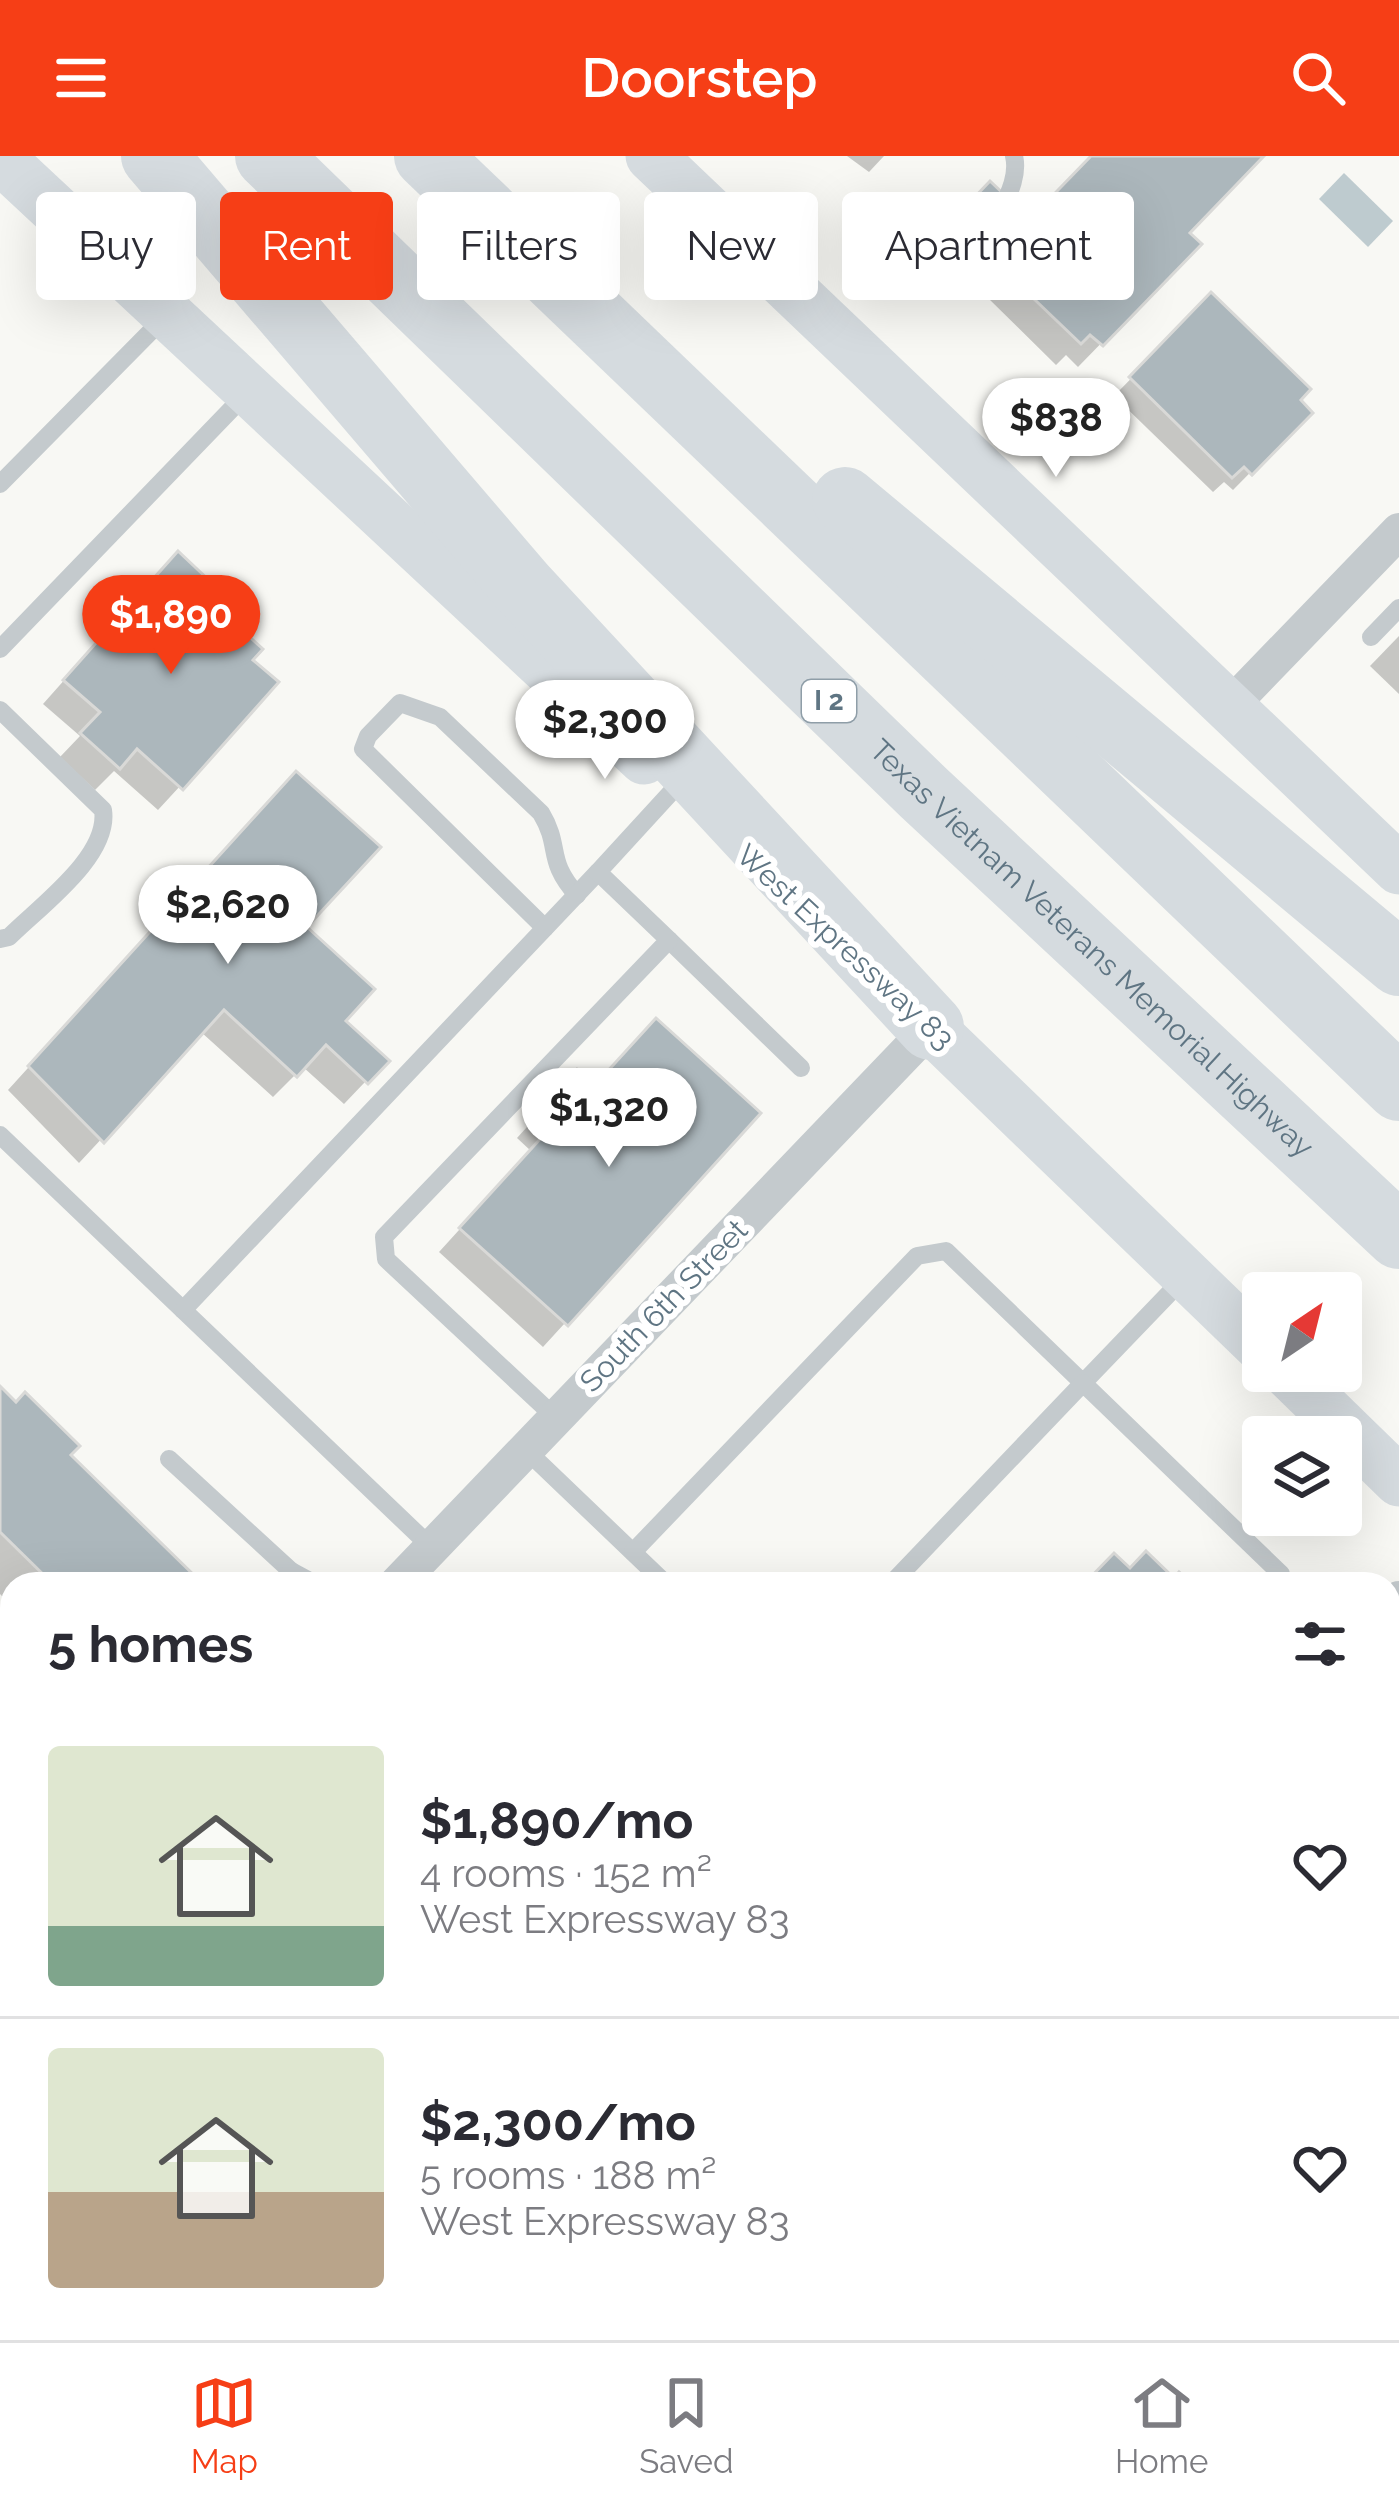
<!DOCTYPE html>
<meta charset="utf-8">
<style>
body{margin:0;font-family:Raleway,sans-serif;background:#f2f2f3;color:#2b2b33;height:100vh;display:flex;flex-direction:column;font-size:45px;white-space:nowrap}
*{box-sizing:border-box;margin:0}
p{font-size:39px;color:#7c7c81}
.icon{flex:none;width:66px;height:66px;fill:none;stroke:currentColor;stroke-width:2;stroke-linecap:round;stroke-linejoin:round}
.map{position:relative;flex:1;overflow:hidden}
.details{position:absolute;left:0px;top:1416px;width:1401px;height:768px;display:flex;flex-direction:column;background:#fff;border-radius:36px 36px 0 0;box-shadow:0 12px 48px #0002}
.details>*{flex:none}
.hud{position:absolute;left:36px;top:36px;width:1329px;height:108px;display:flex;gap:24px}
.needle{width:78px;rotate:35deg}
.fabs{position:absolute;left:1242px;top:1116px;display:grid;gap:24px}
.fabs a{display:grid;place-items:center;width:120px;height:120px;border-radius:12px;background:#fff;box-shadow:0 12px 48px #0002;font-size:60px}
.price{position:absolute;translate:-50% -102px;padding:0 27px;border-radius:42px;background:#fff;color:#222;font-size:39px;line-height:78px;filter:drop-shadow(0 3px 6px #0008)}
.price::after{content:'';position:absolute;left:50%;top:72px;width:36px;height:27px;margin-left:-18px;background:inherit;clip-path:polygon(0 0,100% 0,50% 100%)}
.price.active{background:#f63e16;color:#fff}
ul{padding:0;list-style:none}
li{display:flex;align-items:center;gap:36px;height:300px;padding:0 48px}
li+li{border-top:3px solid #e1e1e2}
li span{display:grid;place-items:center;flex:none;width:336px;height:240px;border-radius:12px;color:#555}
li>.icon{margin-inline-start:auto}
span .icon{width:144px;height:144px;fill:#fffc;stroke-width:1}
li b{font-size:51px}
h2{display:flex;justify-content:space-between;align-items:center;height:144px;padding:0 48px;font-size:51px}
.pill{padding:0 42px;border-radius:12px;background:#fff;box-shadow:0 12px 48px #0002;font-size:42px;line-height:108px}
.pill.active{background:#f63e16;color:#fff}
header{display:flex;justify-content:space-between;align-items:center;height:156px;padding:0 48px;background:#f63e16;color:#fff;font-size:54px;font-weight:600}
.tab-bar{display:flex;justify-content:space-around;align-items:center;height:168px;border-top:3px solid #e1e1e2;background:#fff;font-size:33px;color:#7c7c81}
.tab-bar a{display:grid;justify-items:center;gap:6px}
.tab-bar .active{color:#f63e16}
.map>svg:first-child{display:block}
</style>
<header><svg class="icon" aria-label="menu" viewBox="0 0 24 24"><path d="M4 6h16M4 12h16M4 18h16"/></svg>Doorstep<svg class="icon" aria-label="search" viewBox="0 0 24 24"><circle cx="10" cy="10" r="6"/><path d="M15 15l6 6"/></svg></header>
<div class="map">
<svg width="1399" height="2184" viewBox="0 0 1399 2184">
<rect width="100%" height="100%" fill="#f8f8f4"/>
<polygon fill="#e8e9e8" points="1399,1519 1399,2184 761,2184 772,2172 1389,2172 1389,1530"/>
<polygon fill="#becbcf" points="1344,17 1393,65 1368,91 1319,43"/>
<g fill="#0003">
<polygon points="847,0 884,0 869,16"/>
<polygon points="1094,0 1260,0 1186,77 1198,88 1078,211 1066,199 1056,209 989,143 998,135 979,117 967,129 929,92 990,29 1029,67"/>
<polygon points="1211,141 1309,257 1233,334 1224,326 1213,336 1114,240"/>
<polygon points="155,422 199,439 249,504 275,527 158,654 114,615 95,634 60,601 80,580 43,548"/>
<polygon points="1399,480 1399,538 1370,510"/>
<polygon points="274,641 303,771 341,866 385,905 344,948 303,911 273,941 201,876 79,1007 8,934"/>
<polygon points="594,933 757,957 543,1191 439,1096 531,995 517,982 555,940"/>
<polygon points="0,1234 67,1299 199,1428 12,1428 12,1450 0,1438"/>
</g>
<g fill="#acb7bc" stroke="#d9d9d7" stroke-width="3">
<polygon points="1091,0 1264,0 1190,77 1202,88 1103,190 1090,179 1081,188 1009,119 1018,111 1003,97 991,109 949,68 990,25 1030,63"/>
<polygon points="1211,136 1311,233 1301,244 1313,257 1252,319 1244,311 1232,322 1129,221"/>
<polygon points="178,395 213,428 203,439 263,493 253,504 279,526 183,634 137,593 120,613 80,577 100,556 63,524"/>
<polygon points="296,615 381,691 307,771 375,833 346,865 390,905 368,928 326,889 297,921 224,854 104,987 28,910"/>
<polygon points="656,862 761,957 568,1170 459,1072 551,971 537,958 577,913 595,929"/>
<polygon points="0,1230 16,1246 25,1236 80,1290 71,1299 203,1428 53,1428 0,1376"/>
<polygon points="1146,1395 1174,1422 1179,1416 1192,1428 1084,1428 1114,1397 1130,1412"/>
</g>
<g fill="none" stroke-linecap="round" stroke-linejoin="round">
<g stroke="#c4cacd" stroke-width="18">
<path d="M921,88C930,88 942,91 951,90C987,85 1022,32 1014,0"/>
<polyline points="0,328 164,162"/>
<polyline points="1371,481 1399,452"/>
<polyline points="0,493 246,238"/>
<path d="M0,554L103,654C110,700 40,750 9,781L0,783"/>
<path d="M545,772L363,593L368,580L400,547L440,561L541,657C562,692 545,703 577,739"/>
<polyline points="669,784 801,912"/>
<polyline points="0,979 432,1392"/>
<polyline points="183,1154 598,716"/>
<polyline points="556,1262 386,1103 384,1081 669,784 598,716 675,632"/>
<polyline points="526,1294 666,1428"/>
<polyline points="169,1303 291,1415"/>
<polyline points="633,1396 917,1100 946,1095 1083,1227 1183,1123"/>
<polyline points="297,1428 291,1415 315,1428"/>
<polyline points="891,1428 1083,1227 1281,1418 1282,1428"/>
<polyline points="0,1482 12,1492"/>
<polyline points="1389,1661 1399,1661"/>
<polyline points="0,1959 12,1947"/>
<polyline points="1389,2056 1399,2054"/>
<polyline points="1127,2172 1158,2183 1238,2172"/>
<polyline points="537,2184 548,2172"/>
<polyline points="850,2184 862,2172"/>
<polyline points="992,2184 1003,2172"/>
</g>
<g stroke="#c4cacd" stroke-width="36">
<polyline points="1230,550 1399,375"/>
<polyline points="397,1428 931,871"/>
<polyline points="1389,1453 1399,1443"/>
<polyline points="0,1844 12,1832"/>
<polyline points="690,2184 701,2172"/>
</g>
<g stroke="#d5dbdf" stroke-width="51">
<polyline points="651,0 1399,713"/>
<polyline points="0,2 644,603"/>
<polyline points="904,846 1263,1193"/>
<polyline points="1286,1215 1399,1325"/>
</g>
<g stroke="#d5dbdf" stroke-width="66">
<polyline points="154,0 523,431 931,871"/>
<path id="s1" d="M268,0L924,637L1399,1080"/>
<polyline points="427,0 1399,932"/>
<polyline points="845,344 1399,807"/>
</g>
</g>
<g text-anchor="middle" stroke-width="12" stroke-linejoin="round" paint-order="stroke">
<rect fill="#fff" stroke="#8f9ea8" stroke-width="3" x="802" y="524" width="54" height="42" rx="9"/>
<g font-size="27" font-weight="bold" fill="#5f7583">
<text x="829" y="554">I 2</text>
</g>
<g font-size="30" fill="#5f7583" stroke="#fff">
<text transform="translate(845 791) rotate(43)" y="10">West Expressway 83</text>
<text dy="10" stroke="none"><textPath href="#s1" startOffset="1143">Texas Vietnam Veterans Memorial Highway</textPath></text>
<text transform="translate(664 1150) rotate(-46)" y="10">South 6th Street</text>
</g>
</g>
</svg>
<div class="fabs">
<a><svg class="needle" viewBox="-14 -14 28 28"><path d="M0-13l5 13h-10z" fill="#e53935"/><path d="M0 13l5-13h-10z" fill="#7c7c81"/></svg></a>
<a><svg class="icon" aria-label="layers" viewBox="0 0 24 24"><path d="M12 4l9 5-9 5-9-5zM3 14l9 5 9-5"/></svg></a>
</div>
<b class="price" style="left:1056px;top:324px">$838</b>
<b class="price active" style="left:171px;top:521px">$1,890</b>
<b class="price" style="left:605px;top:626px">$2,300</b>
<b class="price" style="left:228px;top:811px">$2,620</b>
<b class="price" style="left:609px;top:1014px">$1,320</b>
<div class="hud">
<a class="pill">Buy</a>
<a class="pill active">Rent</a>
<a class="pill">Filters</a>
<a class="pill">New</a>
<a class="pill">Apartment</a>
</div>
<section class="details">
<h2>5 homes<svg class="icon" aria-label="filters" viewBox="0 0 24 24"><path d="M4 7h16M4 17h16"/><circle cx="9" cy="7" r="2"/><circle cx="15" cy="17" r="2"/></svg></h2>
<ul>
<li><span style="background:linear-gradient(#dfe7d0 75%,#7fa58c 0)"><svg class="icon" aria-label="home" viewBox="0 0 24 24"><path d="M3 11l9-7 9 7M6 9v11h12V9"/></svg></span><div><b>$1,890/mo</b><p>4 rooms · 152 m²</p><p>West Expressway 83</p></div><svg class="icon" aria-label="heart" viewBox="0 0 24 24"><path d="M12 20l-8-8c-3-5 5-10 8-4 3-6 11-1 8 4z"/></svg></li>
<li><span style="background:linear-gradient(#dfe7d0 60%,#b9a48a 0)"><svg class="icon" aria-label="home" viewBox="0 0 24 24"><path d="M3 11l9-7 9 7M6 9v11h12V9"/></svg></span><div><b>$2,300/mo</b><p>5 rooms · 188 m²</p><p>West Expressway 83</p></div><svg class="icon" aria-label="heart" viewBox="0 0 24 24"><path d="M12 20l-8-8c-3-5 5-10 8-4 3-6 11-1 8 4z"/></svg></li>
</ul>
</section>
</div>
<nav class="tab-bar">
<a class="active"><svg class="icon" aria-label="map" viewBox="0 0 24 24"><path d="M3 6l6-2 6 2 6-2v14l-6 2-6-2-6 2zM9 4v14M15 6v14"/></svg>Map</a>
<a><svg class="icon" aria-label="saved" viewBox="0 0 24 24"><path d="M7 4h10v16l-5-4-5 4z"/></svg>Saved</a>
<a><svg class="icon" aria-label="home" viewBox="0 0 24 24"><path d="M3 11l9-7 9 7M6 9v11h12V9"/></svg>Home</a>
</nav>
